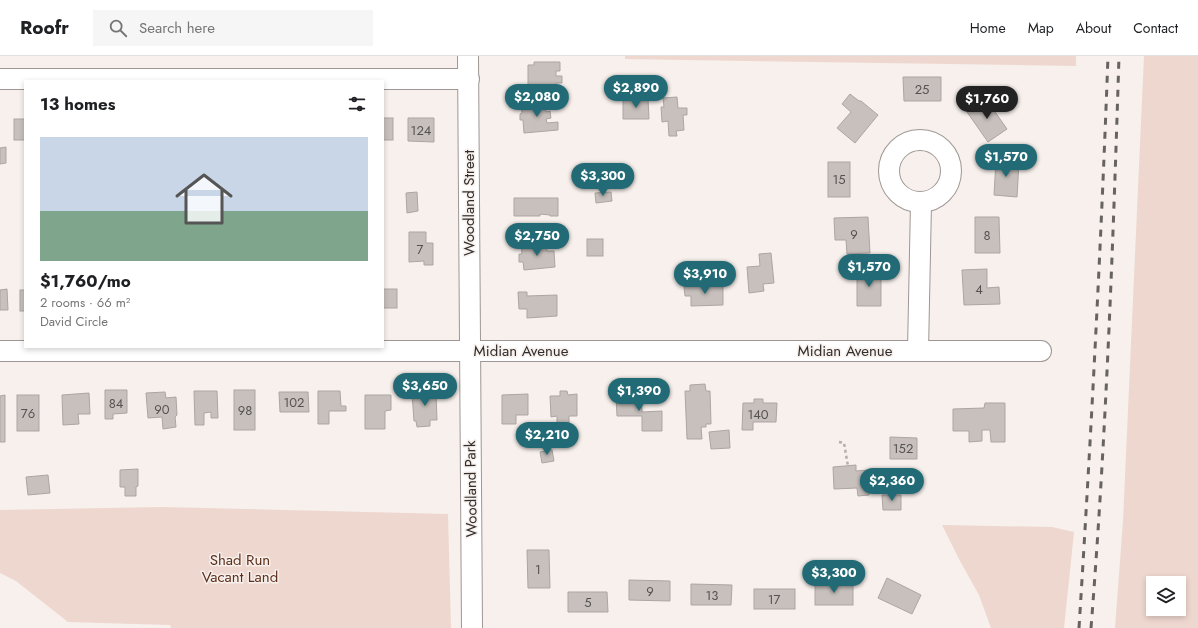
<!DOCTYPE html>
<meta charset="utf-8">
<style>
body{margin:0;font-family:Jost,sans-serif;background:#f6f6f6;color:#202124;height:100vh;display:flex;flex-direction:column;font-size:15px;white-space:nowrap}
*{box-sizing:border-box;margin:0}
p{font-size:13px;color:#757577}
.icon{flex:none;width:22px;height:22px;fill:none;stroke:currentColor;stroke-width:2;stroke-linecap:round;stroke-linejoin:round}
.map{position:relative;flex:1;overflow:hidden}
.drawer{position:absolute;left:24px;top:24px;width:360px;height:268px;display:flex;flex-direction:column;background:#fff;border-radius:0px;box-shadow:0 2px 6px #0003}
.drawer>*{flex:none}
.tools{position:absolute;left:1146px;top:520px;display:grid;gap:8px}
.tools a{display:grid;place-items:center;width:40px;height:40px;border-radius:0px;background:#fff;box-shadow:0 2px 6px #0003;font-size:20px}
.price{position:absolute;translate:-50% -34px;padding:0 9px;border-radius:14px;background:#226b76;color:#fff;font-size:13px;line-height:26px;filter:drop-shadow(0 1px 2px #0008)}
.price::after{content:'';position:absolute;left:50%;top:24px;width:12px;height:9px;margin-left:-6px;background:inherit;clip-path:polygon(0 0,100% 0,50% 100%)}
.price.selected{background:#222;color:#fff}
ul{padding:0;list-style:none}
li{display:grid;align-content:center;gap:8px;height:212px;padding:0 16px}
li span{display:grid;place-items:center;height:124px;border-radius:0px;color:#555}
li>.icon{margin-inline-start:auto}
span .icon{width:72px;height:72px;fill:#fffc;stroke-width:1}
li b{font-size:17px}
h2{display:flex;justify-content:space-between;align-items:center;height:48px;padding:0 16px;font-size:17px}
header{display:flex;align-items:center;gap:24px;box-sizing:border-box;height:56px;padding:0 20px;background:#fff;border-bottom:1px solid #e0e0e0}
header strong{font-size:19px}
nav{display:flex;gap:22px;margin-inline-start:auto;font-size:14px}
.search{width:280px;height:36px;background:#f6f6f6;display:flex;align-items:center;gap:10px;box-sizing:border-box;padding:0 14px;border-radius:0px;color:#757577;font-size:15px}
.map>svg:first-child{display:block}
</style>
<header>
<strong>Roofr</strong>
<div class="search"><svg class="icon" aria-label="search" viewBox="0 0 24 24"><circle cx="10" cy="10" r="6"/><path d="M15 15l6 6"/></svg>Search here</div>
<nav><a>Home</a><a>Map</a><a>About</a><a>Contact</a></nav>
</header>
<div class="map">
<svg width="1198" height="572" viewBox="0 0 1198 572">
<rect width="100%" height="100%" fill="#f7f0ec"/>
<g fill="#eed7ce" fill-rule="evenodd">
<polygon points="625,0 1076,0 1076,10 625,3"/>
<path d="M1144,0H1198V572H1115L1123,465ZM1153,527H1179V553H1153Z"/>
<polygon points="162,451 448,458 451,572 171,572 170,569 68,566 16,525 0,517 0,454"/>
<polygon points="942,469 1052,471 1074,476 1064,572 991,572 979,539 960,505"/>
</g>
<g fill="#c7c0bd" stroke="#ada5a2">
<polygon points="534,6 560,6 560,15 556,15 556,20 562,20 562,27 556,27 556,33 528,33 528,9 534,9"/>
<polygon points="903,21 941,21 941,45 904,45"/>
<polygon points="850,38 859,45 861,45 878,59 855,87 837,72 851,56 842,48"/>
<polygon points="677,41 678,52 687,52 687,59 683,59 684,74 676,75 677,80 669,80 668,65 662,66 661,51 664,51 663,42"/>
<polygon points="648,42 649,63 623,63 623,43"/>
<polygon points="986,43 1007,73 988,86 967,56"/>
<polygon points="545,45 546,56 550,55 551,62 546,63 547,67 558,66 558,74 524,77 523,64 520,64 520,58 522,57 521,47"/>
<rect x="383" y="62" width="10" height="22"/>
<polygon points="408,62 434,62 434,86 408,85"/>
<rect x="14" y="63" width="11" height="21"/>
<polygon points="6,91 6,107 0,108 0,92"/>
<polygon points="996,104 1019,106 1017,141 994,139"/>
<rect x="828" y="106" width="22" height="35"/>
<polygon points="417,136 418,155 407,157 406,137"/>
<polygon points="611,136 612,145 596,147 595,137"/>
<polygon points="514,142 558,142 558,160 550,160 550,159 540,158 540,160 514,160"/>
<polygon points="868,161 870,197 847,198 846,184 835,184 834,162"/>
<polygon points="975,161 999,161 1000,197 975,197"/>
<polygon points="409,176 426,176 426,187 433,187 433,209 424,209 424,205 409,206"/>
<rect x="587" y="183" width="16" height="17"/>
<polygon points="546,187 547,195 554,195 555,211 524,214 523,206 519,206 519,198 522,198 521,189"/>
<polygon points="771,197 774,227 763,228 764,235 749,237 747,211 760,210 759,198"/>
<polygon points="881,213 881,250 857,250 857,214"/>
<polygon points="987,213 987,232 999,231 1000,248 964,249 962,214"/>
<polygon points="723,228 723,249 691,250 691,240 685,240 684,230"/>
<polygon points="7,233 8,254 0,254 0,234"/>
<rect x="383" y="233" width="14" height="19"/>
<rect x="20" y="234" width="5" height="21"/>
<polygon points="518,236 527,236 527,240 557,239 557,260 527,262 527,253 519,253"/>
<polygon points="705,328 706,335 710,335 711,368 706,368 706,371 701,371 702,383 687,383 685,335 690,335 690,329"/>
<polygon points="433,333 436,338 437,364 430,364 430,370 417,371 416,365 414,365 412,338 415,338 415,334"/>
<polygon points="105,334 127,334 127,357 113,358 113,363 105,363"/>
<rect x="234" y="334" width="21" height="40"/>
<polygon points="194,335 217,335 218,362 211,362 211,356 204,357 204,369 195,369"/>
<polygon points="318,335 340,335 341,350 346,350 346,355 329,355 329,368 318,368"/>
<polygon points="560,335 567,335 568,339 577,338 577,360 569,360 569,367 557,367 557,360 551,361 550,340 560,340"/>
<polygon points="165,336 166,342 176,341 177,359 175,361 176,371 163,373 162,361 148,362 146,337"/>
<polygon points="279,336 308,336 309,356 280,356"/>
<polygon points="626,336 634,336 634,339 641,339 642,356 662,355 662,375 642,375 642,360 617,360 616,340 626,340"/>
<polygon points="89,337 90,358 78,358 79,368 63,369 62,339"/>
<polygon points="528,338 528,359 516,359 516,368 502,368 502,339"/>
<polygon points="5,339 5,386 0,386 0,340"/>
<rect x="17" y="339" width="22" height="36"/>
<polygon points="365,339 391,339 391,354 385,355 385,373 365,373"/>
<polygon points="754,343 763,343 763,347 777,347 776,366 753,366 753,374 742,374 743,347 754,347"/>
<polygon points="985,347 1005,347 1005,386 991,386 990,374 982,374 982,385 969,386 969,375 953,375 953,353 984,352"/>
<polygon points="729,374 730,392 711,393 709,376"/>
<polygon points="890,381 917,382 917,403 890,403"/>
<polygon points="552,394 554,405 542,407 540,396"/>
<polygon points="856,409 856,415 869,414 870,431 869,431 869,439 858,440 857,432 834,433 833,411"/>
<polygon points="138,413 138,430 136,431 136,440 125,440 125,431 120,431 120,414"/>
<polygon points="48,419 50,437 28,439 26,421"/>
<polygon points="882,439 901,439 901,454 883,454"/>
<polygon points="527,494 549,494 550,532 528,532"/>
<polygon points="887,522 921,539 912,558 878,542"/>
<polygon points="629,524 670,525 670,545 629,544"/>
<polygon points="691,528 732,529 731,549 691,549"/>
<rect x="815" y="528" width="38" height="21"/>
<rect x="754" y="533" width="41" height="20"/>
<polygon points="568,536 607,536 608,556 568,556"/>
</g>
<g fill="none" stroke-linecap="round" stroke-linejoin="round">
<g stroke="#9e9794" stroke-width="22">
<g id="street">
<polyline points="468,0 472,572"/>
<polyline points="0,23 469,23"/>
<circle cx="920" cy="115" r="31"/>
<polyline points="0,295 1041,295"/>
<polyline points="918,295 921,147"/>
</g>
</g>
<polyline stroke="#b5afac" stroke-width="2.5" stroke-dasharray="3 3" stroke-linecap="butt" points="839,386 844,387 848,410"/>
<use href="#street" stroke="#fff" stroke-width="20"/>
<g stroke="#676361" stroke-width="3" stroke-dasharray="7 7" stroke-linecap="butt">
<path d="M1079,572C1091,381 1101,191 1108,0"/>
<path d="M1091,572C1106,382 1113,191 1119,0"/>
</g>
</g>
<g text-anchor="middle" stroke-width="3" stroke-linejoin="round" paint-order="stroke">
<g font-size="13" fill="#565251">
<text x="922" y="38">25</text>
<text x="421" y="79">124</text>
<text x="839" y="128">15</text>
<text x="854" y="183">9</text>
<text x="987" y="184">8</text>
<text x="420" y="198">7</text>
<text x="979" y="238">4</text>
<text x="294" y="351">102</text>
<text x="116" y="352">84</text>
<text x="162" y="358">90</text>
<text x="245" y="359">98</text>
<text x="28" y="362">76</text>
<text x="758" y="363">140</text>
<text x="903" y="397">152</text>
<text x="538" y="518">1</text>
<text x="650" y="540">9</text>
<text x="712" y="544">13</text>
<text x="774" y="548">17</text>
<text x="588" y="551">5</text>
</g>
<g font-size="15" fill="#312e2d" stroke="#f7f0ec">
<text transform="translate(469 147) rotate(-90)" y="5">Woodland Street</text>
<text x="521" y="300">Midian Avenue</text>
<text x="845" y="300">Midian Avenue</text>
<text transform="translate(471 433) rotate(-91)" y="5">Woodland Park</text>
</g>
<g font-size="15" fill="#5e301c" stroke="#f7f0ec">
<text x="240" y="509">Shad Run<tspan x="240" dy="17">Vacant Land</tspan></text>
</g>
</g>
</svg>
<div class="tools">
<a><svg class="icon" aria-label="layers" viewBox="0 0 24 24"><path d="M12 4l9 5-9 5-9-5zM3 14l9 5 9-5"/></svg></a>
</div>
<b class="price" style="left:636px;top:53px">$2,890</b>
<b class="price" style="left:537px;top:62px">$2,080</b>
<b class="price selected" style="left:987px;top:64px">$1,760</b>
<b class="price" style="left:1006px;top:122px">$1,570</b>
<b class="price" style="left:603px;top:141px">$3,300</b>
<b class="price" style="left:537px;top:201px">$2,750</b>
<b class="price" style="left:869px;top:232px">$1,570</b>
<b class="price" style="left:705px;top:239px">$3,910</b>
<b class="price" style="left:425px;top:351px">$3,650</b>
<b class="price" style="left:639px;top:356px">$1,390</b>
<b class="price" style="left:547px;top:400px">$2,210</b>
<b class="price" style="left:892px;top:446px">$2,360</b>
<b class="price" style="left:834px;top:538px">$3,300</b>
<section class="drawer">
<h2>13 homes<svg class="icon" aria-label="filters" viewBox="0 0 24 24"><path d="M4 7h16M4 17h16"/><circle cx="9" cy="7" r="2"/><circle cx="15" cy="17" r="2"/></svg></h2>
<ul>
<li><span style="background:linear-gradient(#c9d6e8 60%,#7fa58c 0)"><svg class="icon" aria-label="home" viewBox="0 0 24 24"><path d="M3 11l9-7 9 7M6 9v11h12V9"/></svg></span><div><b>$1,760/mo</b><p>2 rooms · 66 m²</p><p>David Circle</p></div></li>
</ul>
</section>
</div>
